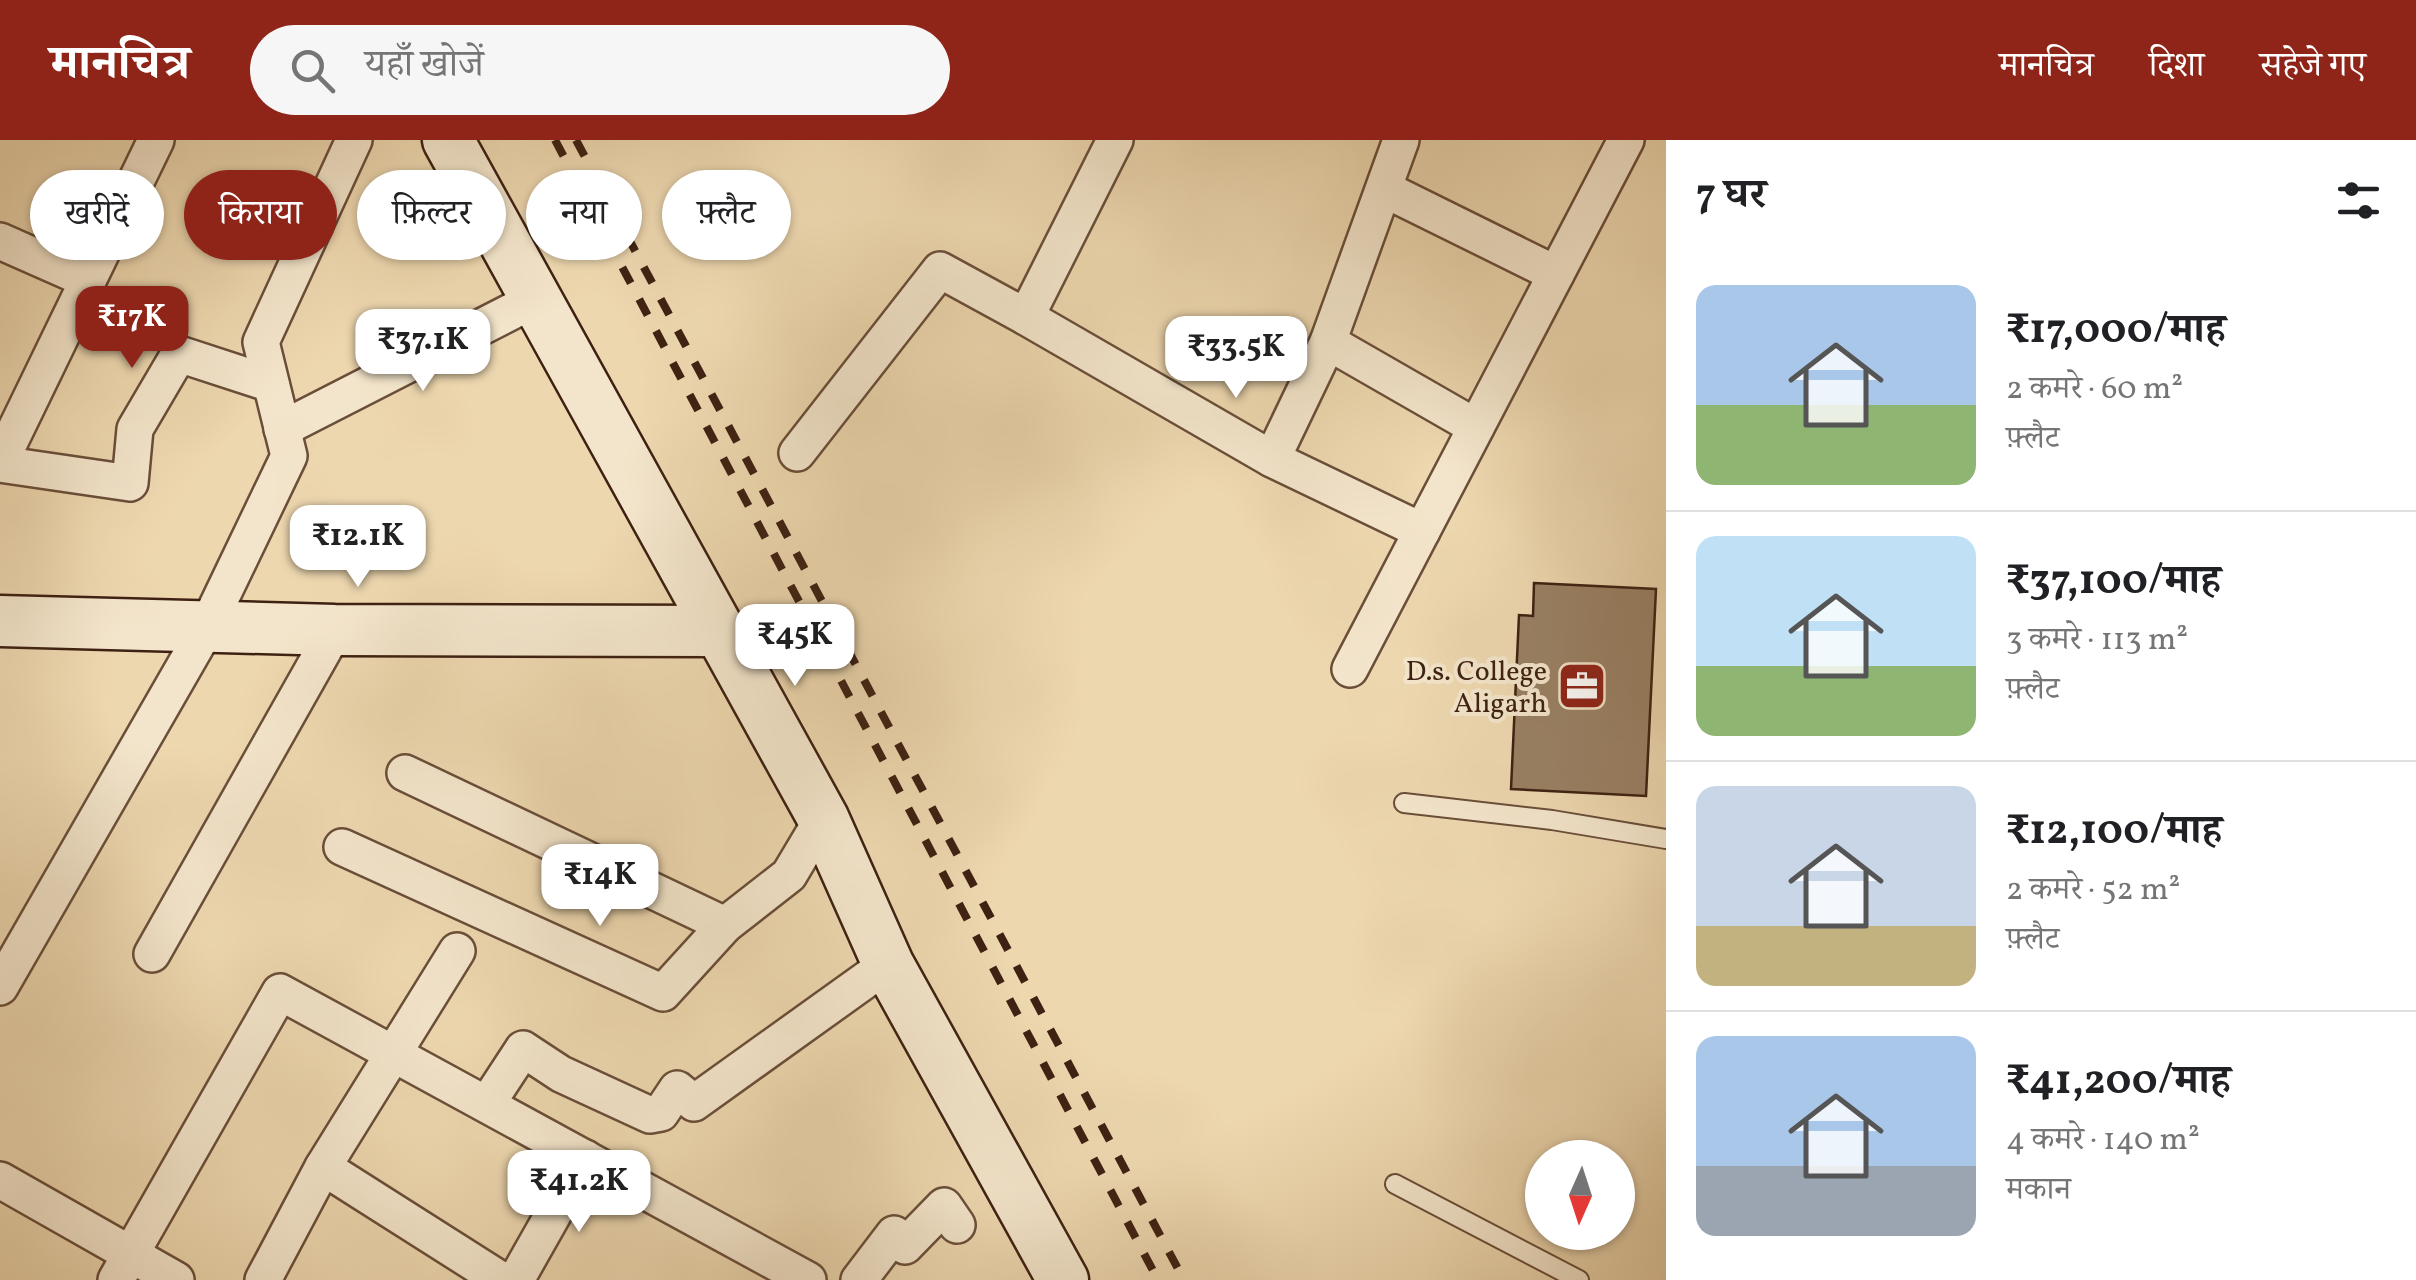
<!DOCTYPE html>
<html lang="hi">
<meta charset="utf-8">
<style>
body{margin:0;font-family:Vollkorn,"Noto Serif Devanagari",serif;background:#f6f6f6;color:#202124;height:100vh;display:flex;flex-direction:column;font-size:38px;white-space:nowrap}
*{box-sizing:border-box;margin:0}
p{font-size:32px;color:#757577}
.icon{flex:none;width:55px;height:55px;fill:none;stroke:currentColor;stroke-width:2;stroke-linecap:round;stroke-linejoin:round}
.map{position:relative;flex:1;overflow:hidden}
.drawer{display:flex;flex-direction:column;background:#fff;width:750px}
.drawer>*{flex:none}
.guide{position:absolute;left:30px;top:30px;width:950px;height:90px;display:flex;gap:20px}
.needle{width:65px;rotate:183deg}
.tools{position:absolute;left:1525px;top:1000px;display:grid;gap:20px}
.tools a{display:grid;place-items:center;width:110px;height:110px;border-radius:50%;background:#fff;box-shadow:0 2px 8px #0004;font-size:50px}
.price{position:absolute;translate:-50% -85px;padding:0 22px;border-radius:20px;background:#fff;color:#222;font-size:32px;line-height:65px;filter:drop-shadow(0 2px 5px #0008)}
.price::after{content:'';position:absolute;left:50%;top:60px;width:30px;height:22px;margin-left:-15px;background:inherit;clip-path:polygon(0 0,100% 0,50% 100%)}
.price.current{background:#8f2418;color:#fff}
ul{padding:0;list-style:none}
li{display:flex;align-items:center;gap:30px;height:250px;padding:0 30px}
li+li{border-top:2px solid #e0e0e0}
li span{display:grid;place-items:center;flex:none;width:280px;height:200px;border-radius:20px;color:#555}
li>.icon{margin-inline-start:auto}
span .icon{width:120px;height:120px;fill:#fffc;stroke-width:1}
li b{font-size:42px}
h2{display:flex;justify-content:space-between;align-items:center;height:120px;padding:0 30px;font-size:42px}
.tag{padding:0 35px;border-radius:45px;background:#fff;box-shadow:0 2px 8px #0004;font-size:35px;line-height:90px}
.tag.current{background:#8f2418;color:#fff}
header{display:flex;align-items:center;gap:60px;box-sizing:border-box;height:140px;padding:0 50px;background:#8f2418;color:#fff}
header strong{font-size:48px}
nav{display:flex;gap:55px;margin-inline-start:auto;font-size:35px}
.search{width:700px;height:90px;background:#f6f6f6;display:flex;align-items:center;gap:25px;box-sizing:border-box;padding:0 35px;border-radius:55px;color:#757577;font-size:38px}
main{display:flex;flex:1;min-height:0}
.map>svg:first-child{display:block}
</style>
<header>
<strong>मानचित्र</strong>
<div class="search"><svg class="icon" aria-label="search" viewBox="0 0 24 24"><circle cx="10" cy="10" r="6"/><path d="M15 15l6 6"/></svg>यहाँ खोजें</div>
<nav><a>मानचित्र</a><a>दिशा</a><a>सहेजे गए</a></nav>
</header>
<main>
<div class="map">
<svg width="1666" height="1140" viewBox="0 0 1666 1140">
<rect width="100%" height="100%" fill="#edd7af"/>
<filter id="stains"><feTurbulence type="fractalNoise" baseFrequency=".002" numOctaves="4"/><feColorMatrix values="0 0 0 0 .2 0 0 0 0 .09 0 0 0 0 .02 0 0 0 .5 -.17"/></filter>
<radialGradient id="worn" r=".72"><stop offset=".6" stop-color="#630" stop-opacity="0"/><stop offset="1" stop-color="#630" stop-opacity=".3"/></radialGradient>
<polygon fill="#998064" stroke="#3e2112" stroke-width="2.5" points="1534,443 1656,449 1646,656 1511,649 1519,475 1533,476"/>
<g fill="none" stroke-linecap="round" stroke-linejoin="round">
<g stroke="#6a4e39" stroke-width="22">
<g id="lane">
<polyline points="1404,663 1552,680 1666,699"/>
<polyline points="1395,1044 1579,1140"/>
</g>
</g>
<g stroke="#6a4e39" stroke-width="40">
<g id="street">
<polyline points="1384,49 1556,134"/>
<polyline points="0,101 88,140"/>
<polyline points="1026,177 1272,319 1422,391"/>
<polyline points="1328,202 1476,287"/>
<polyline points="282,289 534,160"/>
<polyline points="797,313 940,130 1026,177 1115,0"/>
<polyline points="1272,319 1328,202 1401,0"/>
<polyline points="0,322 156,0"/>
<polyline points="0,324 130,343 135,289 179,214 271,244"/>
<polyline points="1350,529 1626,0"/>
<polyline points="405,633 725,785"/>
<polyline points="342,707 663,853 725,785 789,735 823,678"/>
<polyline points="152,814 335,490"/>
<polyline points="0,847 207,487 289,316 261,202 354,0"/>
<polyline points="487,964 523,909 561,934 650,975 661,973 677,949 694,963 888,824"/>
<polyline points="323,1027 457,811"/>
<polyline points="0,1040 176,1140"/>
<polyline points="116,1140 280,852 808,1140"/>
<polyline points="263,1140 323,1027 501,1140"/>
<polyline points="516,1140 585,1018"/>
<polyline points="859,1140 894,1094 905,1106 944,1066 957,1085"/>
</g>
</g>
<g stroke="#3e2112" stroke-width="55">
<g id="secondary">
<polyline points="448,0 823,678 888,824 1063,1140"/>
<polyline points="0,481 335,490 716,491"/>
</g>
</g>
<use href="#lane" stroke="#f3e5cb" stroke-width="18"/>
<use href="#street" stroke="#f3e5cb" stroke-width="35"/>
<use href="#secondary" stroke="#f3e5cb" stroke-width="50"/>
<g stroke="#3e2112" stroke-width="8" stroke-dasharray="18 18" stroke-linecap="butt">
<polyline points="555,0 1158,1140"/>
<polyline points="576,0 1184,1140"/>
</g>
</g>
<defs>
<g id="office-square" transform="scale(2.5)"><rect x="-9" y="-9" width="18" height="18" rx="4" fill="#8f2418" stroke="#f3e5cb"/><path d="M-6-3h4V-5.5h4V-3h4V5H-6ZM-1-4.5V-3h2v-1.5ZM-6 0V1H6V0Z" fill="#fff"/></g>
</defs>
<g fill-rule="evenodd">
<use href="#office-square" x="1582" y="546"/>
</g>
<g text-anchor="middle" stroke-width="8" stroke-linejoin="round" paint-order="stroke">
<g font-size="28" fill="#3e2112" stroke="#f3e5cb" text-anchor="end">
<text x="1547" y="540">D.s. College<tspan x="1547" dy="32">Aligarh</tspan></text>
</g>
</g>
<rect width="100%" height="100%" filter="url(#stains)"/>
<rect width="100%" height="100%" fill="url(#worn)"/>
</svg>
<div class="tools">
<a><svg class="needle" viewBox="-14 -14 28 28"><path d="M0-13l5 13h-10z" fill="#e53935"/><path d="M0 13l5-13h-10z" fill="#757577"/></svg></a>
</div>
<b class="price current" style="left:132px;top:231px">₹17K</b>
<b class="price" style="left:423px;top:254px">₹37.1K</b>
<b class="price" style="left:1236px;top:261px">₹33.5K</b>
<b class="price" style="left:358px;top:450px">₹12.1K</b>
<b class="price" style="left:795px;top:549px">₹45K</b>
<b class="price" style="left:600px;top:789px">₹14K</b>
<b class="price" style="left:579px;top:1095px">₹41.2K</b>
<div class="guide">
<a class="tag">खरीदें</a>
<a class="tag current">किराया</a>
<a class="tag">फ़िल्टर</a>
<a class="tag">नया</a>
<a class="tag">फ़्लैट</a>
</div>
</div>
<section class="drawer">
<h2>7 घर<svg class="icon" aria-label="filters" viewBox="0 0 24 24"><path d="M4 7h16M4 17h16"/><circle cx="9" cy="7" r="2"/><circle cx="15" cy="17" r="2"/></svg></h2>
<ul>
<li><span style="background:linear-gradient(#a9c7e8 60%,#8fb573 0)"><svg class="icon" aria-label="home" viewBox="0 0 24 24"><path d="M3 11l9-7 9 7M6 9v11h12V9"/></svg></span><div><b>₹17,000/माह</b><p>2 कमरे · 60 m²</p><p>फ़्लैट</p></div></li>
<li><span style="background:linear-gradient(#bfe0f5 65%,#8fb573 0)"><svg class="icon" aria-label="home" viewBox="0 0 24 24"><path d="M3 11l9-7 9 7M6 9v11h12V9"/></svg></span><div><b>₹37,100/माह</b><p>3 कमरे · 113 m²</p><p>फ़्लैट</p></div></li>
<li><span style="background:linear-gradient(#c9d6e8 70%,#c2b280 0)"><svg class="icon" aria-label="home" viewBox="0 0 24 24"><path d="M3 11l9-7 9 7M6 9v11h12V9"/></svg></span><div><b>₹12,100/माह</b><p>2 कमरे · 52 m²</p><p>फ़्लैट</p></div></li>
<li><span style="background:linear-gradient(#a9c7e8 65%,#9aa5b1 0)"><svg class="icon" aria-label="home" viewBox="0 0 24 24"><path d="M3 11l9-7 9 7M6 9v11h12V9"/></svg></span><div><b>₹41,200/माह</b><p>4 कमरे · 140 m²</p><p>मकान</p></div></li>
</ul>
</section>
</main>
